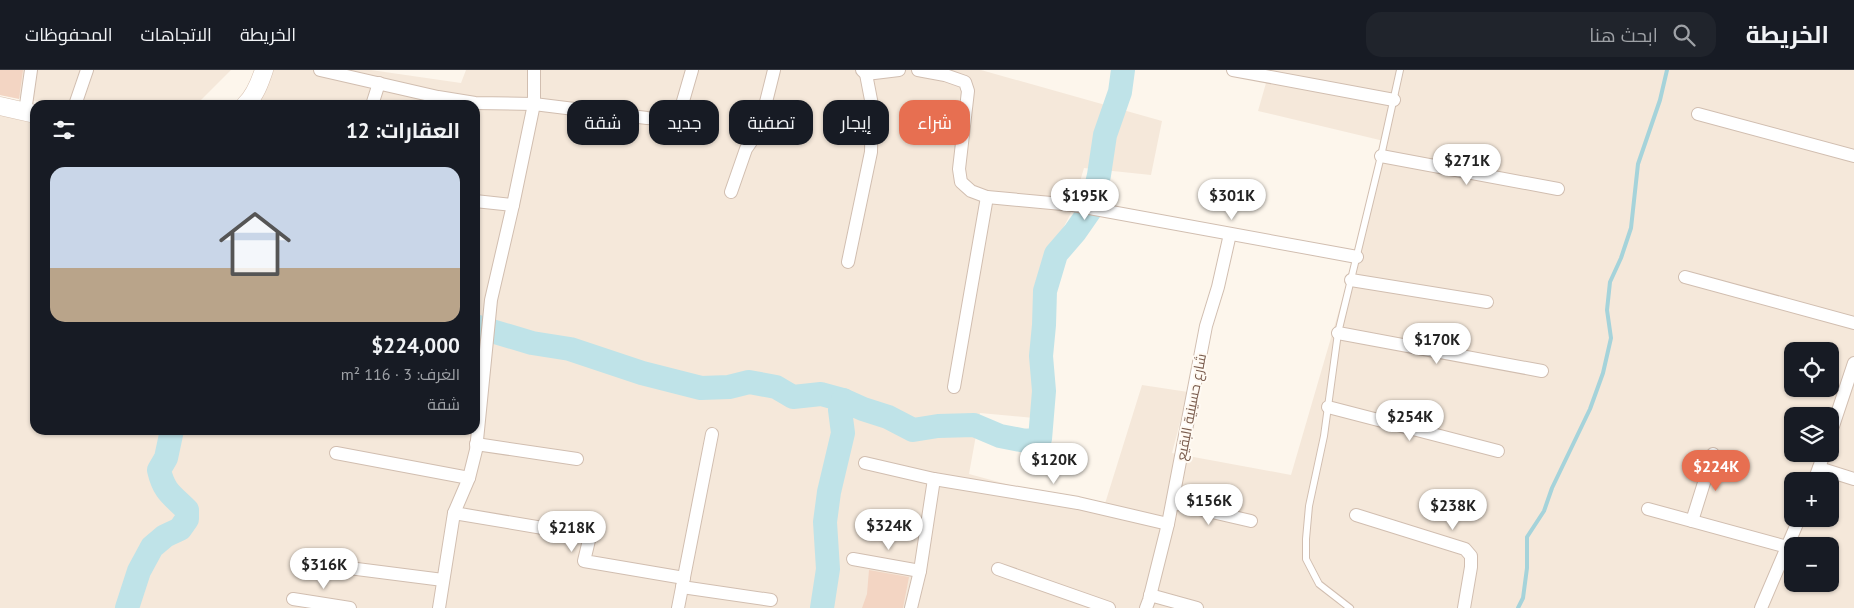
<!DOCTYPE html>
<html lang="ar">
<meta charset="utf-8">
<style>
body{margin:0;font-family:"PT Sans",Cairo,sans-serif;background:#20242c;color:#f1f3f6;direction:rtl;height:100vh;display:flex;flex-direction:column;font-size:19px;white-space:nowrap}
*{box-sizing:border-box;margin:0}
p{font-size:16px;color:#9ea1a6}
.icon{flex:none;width:28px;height:28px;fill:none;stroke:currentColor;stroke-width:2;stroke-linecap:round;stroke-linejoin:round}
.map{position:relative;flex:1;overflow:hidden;direction:ltr}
.panel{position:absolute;left:30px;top:30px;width:450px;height:335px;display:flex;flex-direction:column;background:#171b24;border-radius:15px;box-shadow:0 1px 4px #0004;direction:rtl}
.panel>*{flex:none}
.banner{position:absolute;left:495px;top:30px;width:475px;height:45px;direction:rtl;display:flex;gap:10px}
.fabs{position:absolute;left:1784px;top:272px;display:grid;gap:10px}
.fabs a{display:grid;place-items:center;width:55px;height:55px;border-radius:10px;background:#171b24;box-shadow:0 1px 4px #0004;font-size:25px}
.price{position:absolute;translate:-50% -42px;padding:0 11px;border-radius:18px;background:#fff;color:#222;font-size:16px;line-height:32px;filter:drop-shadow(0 1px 2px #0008)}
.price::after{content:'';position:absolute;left:50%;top:30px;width:15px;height:11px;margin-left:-8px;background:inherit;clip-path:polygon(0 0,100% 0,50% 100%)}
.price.on{background:#e76f51;color:#fff}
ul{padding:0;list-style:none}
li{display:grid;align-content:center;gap:10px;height:265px;padding:0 20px}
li+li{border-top:1px solid #363941}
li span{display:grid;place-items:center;height:155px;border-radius:15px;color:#555}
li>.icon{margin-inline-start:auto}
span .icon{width:90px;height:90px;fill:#fffc;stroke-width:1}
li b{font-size:21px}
h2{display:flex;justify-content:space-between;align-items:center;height:60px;padding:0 20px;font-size:21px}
.chip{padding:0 18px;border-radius:15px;background:#171b24;box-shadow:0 1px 4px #0004;font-size:18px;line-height:45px}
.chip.on{background:#e76f51;color:#fff}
header{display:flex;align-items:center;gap:30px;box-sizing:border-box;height:70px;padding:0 25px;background:#171b24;border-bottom:1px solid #363941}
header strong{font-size:24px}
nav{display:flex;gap:28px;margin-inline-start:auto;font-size:18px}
.search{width:350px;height:45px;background:#20242c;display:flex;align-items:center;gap:12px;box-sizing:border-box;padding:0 18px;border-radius:15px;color:#9ea1a6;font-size:19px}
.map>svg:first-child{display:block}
</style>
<header>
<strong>الخريطة</strong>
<div class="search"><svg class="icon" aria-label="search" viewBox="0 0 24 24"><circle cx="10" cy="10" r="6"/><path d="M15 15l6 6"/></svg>ابحث هنا</div>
<nav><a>الخريطة</a><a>الاتجاهات</a><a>المحفوظات</a></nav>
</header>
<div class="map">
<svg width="1854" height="538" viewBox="0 0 1854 538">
<rect width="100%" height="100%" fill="#fdf6ec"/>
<g fill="#f5e8da" fill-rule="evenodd">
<polygon points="0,0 231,0 198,33 171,35 59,35 0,25"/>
<path d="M266,0H371L461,13L466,0H981L1162,51L1151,105L1084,98L1070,145L1040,202L1034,348L980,343L969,404L1103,440L1142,315L1188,322L1172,383L1291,405L1388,72L1258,41L1268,6L1251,0H1854V538H0V45L35,54V360H475V35H248ZM1792,281H1830V319H1792ZM1792,346H1830V384H1792ZM1792,411H1830V449H1792ZM1792,476H1830V514H1792Z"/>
</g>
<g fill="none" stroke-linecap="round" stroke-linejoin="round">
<polyline stroke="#a5d3da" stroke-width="4" points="1518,538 1523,528 1527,498 1527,467 1544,441 1552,418 1590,339 1603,303 1611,268 1607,240 1610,212 1621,188 1631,158 1638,94 1660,30 1667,0"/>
<g stroke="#bfe3e8" stroke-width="24">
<polyline points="475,256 532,273 570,279 642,303 701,318 729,317 749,312 776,317 793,327 821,324 843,330"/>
<path d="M127,538L139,501L152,477L165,466L180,459L187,449V440C172,425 164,422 159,400L166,388L172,360"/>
<polyline points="822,538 828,499 825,452 829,422 843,363 840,340 843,330 863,339 888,347 913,360 938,356 974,355 1000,366 1026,371 1040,369 1044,321 1041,286 1044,255 1045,221 1056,184 1075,162 1091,139 1099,105 1105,65 1120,22 1123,0"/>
</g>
</g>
<g fill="#f3d5c3">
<polygon points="0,0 23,0 19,29 0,25"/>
<polygon points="869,500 909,507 903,538 862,538 867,524"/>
</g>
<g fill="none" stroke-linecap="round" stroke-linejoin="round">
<g stroke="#d1beb0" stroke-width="8">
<polyline id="service" points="1350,538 1319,514 1306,489 1306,469 1309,436 1324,366 1338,263 1381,86 1400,0"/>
</g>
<g stroke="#d1beb0" stroke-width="14">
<g id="minor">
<polyline points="320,0 438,27 475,33 534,34 647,48 671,49 681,38 692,0"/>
<polyline points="918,0 945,5 965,12 968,21 959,99 961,112 971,121 987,127 1073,135 1357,187"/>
<polyline points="1233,0 1394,30"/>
<polyline points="866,4 899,0"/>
<polyline points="75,35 87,0"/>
<polyline points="372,35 379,13"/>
<polyline points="25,42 31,0"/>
<polyline points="1698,44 1854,86"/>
<polyline points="1381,86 1558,119"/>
<polyline points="731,122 746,79 759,60 774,0"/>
<polyline points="475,131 513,135"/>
<polyline points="848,192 871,82 872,35 866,4 862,0"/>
<polyline points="1685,207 1854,253"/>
<polyline points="1351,210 1487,232"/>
<polyline points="1338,263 1542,301"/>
<polyline points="954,317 987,127"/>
<polyline points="1328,337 1498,381"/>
<polyline points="1830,365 1854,293"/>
<polyline points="476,374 577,389"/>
<polyline points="336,383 469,408"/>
<polyline points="865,393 934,409 920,501 911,538"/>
<polyline points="1819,398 1854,409"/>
<polyline points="934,409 1078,433 1168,454"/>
<polyline points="1814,411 1824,384"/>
<polyline points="1173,433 1251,451"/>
<polyline points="1648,439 1787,477"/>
<polyline points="454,443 590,466 584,491 684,508"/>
<polyline points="1356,445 1465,479 1471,486 1471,497 1464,538"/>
<polyline points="1692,451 1713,384"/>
<polyline points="853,489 920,501"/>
<polyline points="349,498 443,510"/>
<polyline points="998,499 1109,538"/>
<polyline points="682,517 771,530"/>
<polyline points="1150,525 1197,538"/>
<polyline points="293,529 350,538"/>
<polyline points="439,538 454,443 469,408 476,380 491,230 513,135 534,34 534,0"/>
<polyline points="678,538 712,364"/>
<polyline points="1146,538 1149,530 1168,454 1206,256 1218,217 1230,164"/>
<polyline points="1761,538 1799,449"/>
</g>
</g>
<g stroke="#d6c0b0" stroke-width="19">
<g id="secondary">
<path d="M245,35C255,26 260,12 264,0"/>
<polyline points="0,36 35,44"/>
</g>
</g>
<use href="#service" stroke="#fff" stroke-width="6"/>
<use href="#minor" stroke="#fff" stroke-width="12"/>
<use href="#secondary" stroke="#fff" stroke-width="18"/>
</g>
<g text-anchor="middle" stroke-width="4" stroke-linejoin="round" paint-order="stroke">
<g font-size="14" fill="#7a5c4d" stroke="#fffaf3">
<text transform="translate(1191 337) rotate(-79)" y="5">شارع حسينية البقيع</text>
</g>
</g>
</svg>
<div class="fabs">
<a><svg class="icon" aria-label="locate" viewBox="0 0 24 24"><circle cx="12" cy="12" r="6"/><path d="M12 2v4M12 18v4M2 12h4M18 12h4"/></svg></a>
<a><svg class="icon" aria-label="layers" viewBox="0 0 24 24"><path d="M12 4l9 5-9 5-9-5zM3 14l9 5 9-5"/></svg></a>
<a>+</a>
<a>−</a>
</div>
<b class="price" style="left:1467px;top:116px">$271K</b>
<b class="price" style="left:1085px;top:151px">$195K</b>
<b class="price" style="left:1232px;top:151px">$301K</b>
<b class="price" style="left:1437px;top:295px">$170K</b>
<b class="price" style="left:1410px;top:372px">$254K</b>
<b class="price" style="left:1054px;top:415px">$120K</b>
<b class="price on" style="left:1716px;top:422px">$224K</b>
<b class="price" style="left:1209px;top:456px">$156K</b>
<b class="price" style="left:1453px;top:461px">$238K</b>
<b class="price" style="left:889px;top:481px">$324K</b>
<b class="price" style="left:572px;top:483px">$218K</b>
<b class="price" style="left:324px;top:520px">$316K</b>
<div class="banner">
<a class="chip on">شراء</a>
<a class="chip">إيجار</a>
<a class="chip">تصفية</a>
<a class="chip">جديد</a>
<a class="chip">شقة</a>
</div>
<section class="panel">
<h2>العقارات: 12<svg class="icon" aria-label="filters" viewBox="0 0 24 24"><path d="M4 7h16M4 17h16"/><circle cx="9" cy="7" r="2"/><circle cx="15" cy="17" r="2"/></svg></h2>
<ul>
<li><span style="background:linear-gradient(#c9d6e8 65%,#b9a48a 0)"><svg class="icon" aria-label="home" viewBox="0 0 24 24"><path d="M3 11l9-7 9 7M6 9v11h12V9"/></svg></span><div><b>$224,000</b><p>الغرف: 3 · 116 m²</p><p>شقة</p></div></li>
</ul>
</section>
</div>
